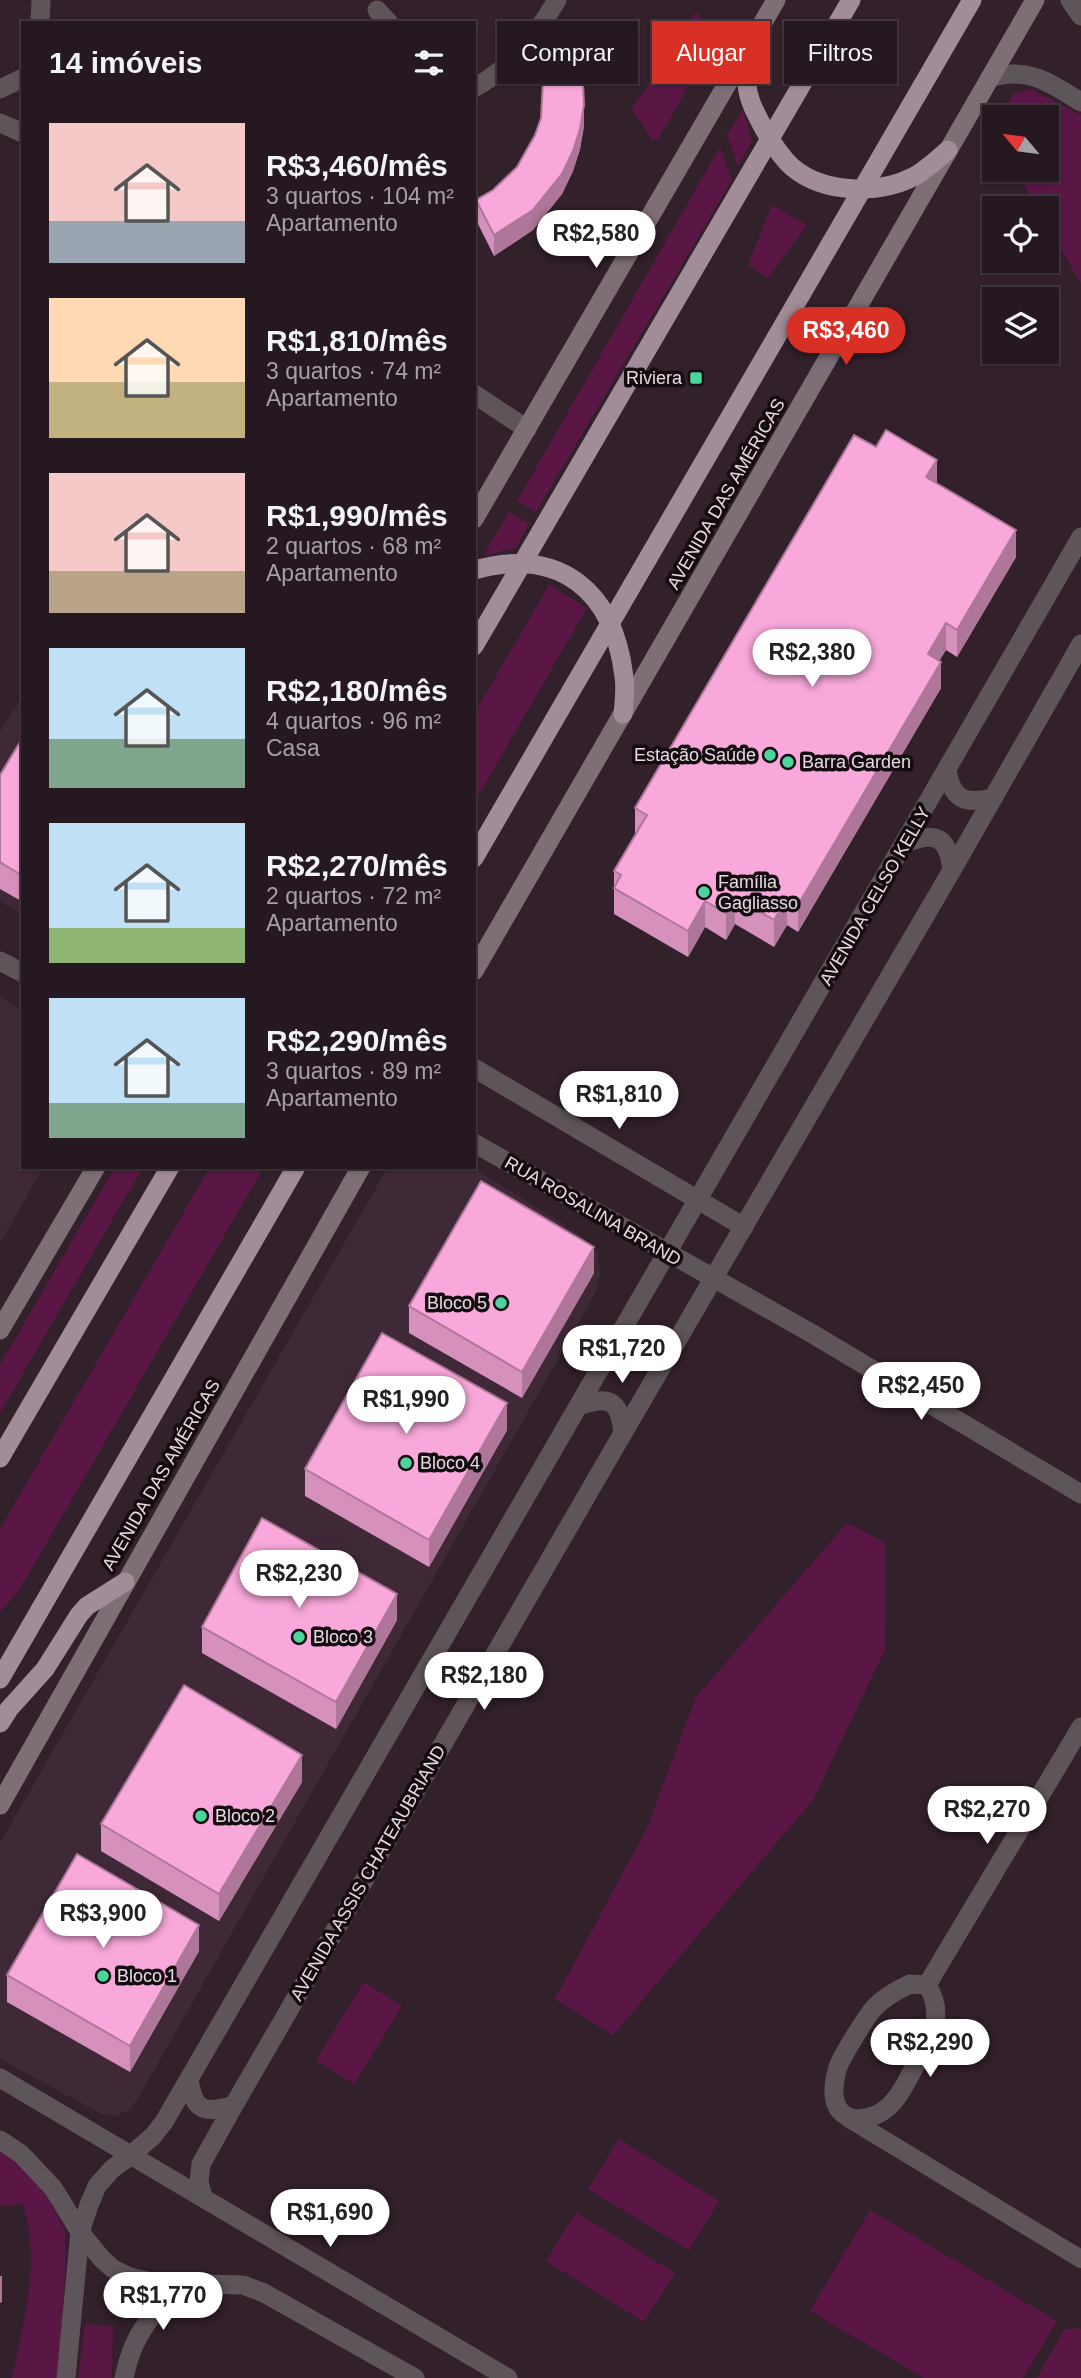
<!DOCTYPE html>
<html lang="pt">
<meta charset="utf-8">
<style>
body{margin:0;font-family:Helvetica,sans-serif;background:#32252d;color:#f1f3f6;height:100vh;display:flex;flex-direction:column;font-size:26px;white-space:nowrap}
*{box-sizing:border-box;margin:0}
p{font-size:23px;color:#a4a0a5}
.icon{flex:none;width:38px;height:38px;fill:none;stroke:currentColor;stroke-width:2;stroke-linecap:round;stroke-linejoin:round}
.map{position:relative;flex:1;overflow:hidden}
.sheet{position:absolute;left:21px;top:21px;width:455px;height:1148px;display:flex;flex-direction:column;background:#261820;border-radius:0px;box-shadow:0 2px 5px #0004,0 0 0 2px #42373e}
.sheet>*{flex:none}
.top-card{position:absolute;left:497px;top:21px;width:478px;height:63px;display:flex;gap:14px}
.needle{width:46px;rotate:299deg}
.tools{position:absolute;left:982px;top:105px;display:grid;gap:14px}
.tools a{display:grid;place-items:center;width:77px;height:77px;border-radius:0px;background:#261820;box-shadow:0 2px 5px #0004,0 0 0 2px #42373e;font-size:35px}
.price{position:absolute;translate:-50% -60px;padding:0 16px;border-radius:24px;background:#fff;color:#222;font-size:23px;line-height:46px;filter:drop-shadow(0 2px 4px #0008)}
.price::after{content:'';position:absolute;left:50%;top:42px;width:21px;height:16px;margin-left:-10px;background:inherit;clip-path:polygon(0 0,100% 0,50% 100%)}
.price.selected{background:#d93025;color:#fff}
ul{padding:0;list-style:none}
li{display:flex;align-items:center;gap:21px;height:175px;padding:0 28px}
li span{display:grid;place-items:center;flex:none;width:196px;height:140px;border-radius:0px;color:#555}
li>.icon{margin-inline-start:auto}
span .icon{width:84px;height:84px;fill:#fffc;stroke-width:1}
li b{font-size:30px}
h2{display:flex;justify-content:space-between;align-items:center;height:84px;padding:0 28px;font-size:30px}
.pill{padding:0 24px;border-radius:0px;background:#261820;box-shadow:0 2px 5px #0004,0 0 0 2px #42373e;font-size:24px;line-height:63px}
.pill.selected{background:#d93025;color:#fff}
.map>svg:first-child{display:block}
</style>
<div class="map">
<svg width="1081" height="2378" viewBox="0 0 1081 2378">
<rect width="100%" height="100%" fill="#32202b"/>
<g fill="#402937">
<polygon points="23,695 23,915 0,901 0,732"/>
<polygon points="0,997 23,1011 23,1167 43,1167 0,1244"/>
<polygon points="388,1167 472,1167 585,1238 598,1254 600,1273 596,1292 137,2100 130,2109 116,2116 101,2114 0,2059 0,1843"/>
</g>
<g fill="#5a1746">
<polygon points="696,12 718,36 658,139 652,140 632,109"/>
<polygon points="1031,89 1081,115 1081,284 1047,225 1046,208 1037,208 1016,170 1046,170 1046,117 1000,117 1013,94"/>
<polygon points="743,109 752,141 738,166 727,135"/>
<polygon points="720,147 732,180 536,512 517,501"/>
<polygon points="772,205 807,225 768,278 748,265"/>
<polygon points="509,512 529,524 516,548 484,555"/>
<polygon points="549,585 587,608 474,803 474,714"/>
<polygon points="115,1167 143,1167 0,1413 0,1365"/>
<polygon points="210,1167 264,1167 20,1589 0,1612 0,1529"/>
<polygon points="847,1523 886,1543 885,1650 813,1800 613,2035 555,1999 647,1828 696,1697"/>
<polygon points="364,1982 402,2006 354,2084 316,2060"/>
<polygon points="619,2139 719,2201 689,2250 588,2189"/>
<path d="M0,2152L16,2161L46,2192L65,2231V2276L58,2378H12C24,2322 41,2260 23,2204L0,2206Z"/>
<polygon points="870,2210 1057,2321 1023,2378 924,2378 810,2311"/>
<polygon points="576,2212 675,2273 644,2322 546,2261"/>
<polygon points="85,2324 113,2326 112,2378 78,2378"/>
<polygon points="1079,2328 1081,2330 1081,2378 1037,2378 1064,2330"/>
</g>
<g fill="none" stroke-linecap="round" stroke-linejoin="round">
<polyline stroke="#5e555a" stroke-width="18" points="848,2118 1081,2259"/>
<g stroke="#5e555a" stroke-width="19">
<polyline points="377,10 389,23"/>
<polyline points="40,23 41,0"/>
<path d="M474,88C513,66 535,37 557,0"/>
<polyline points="0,89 23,78"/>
<polyline points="0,123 23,133"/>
<polyline points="474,394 527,429"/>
<polyline points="0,961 23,973"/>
<polyline points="474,1068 744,1227"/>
<polyline points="474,1143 811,1333 1081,1494"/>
<path d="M910,1984L927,1985C943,2010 935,2031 921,2055C912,2070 905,2088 894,2101C875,2125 832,2128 834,2089C834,2082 836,2074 838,2067C842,2056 866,2017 874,2008C884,1997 897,1990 910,1984Z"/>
<polyline points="927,1985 1081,1727"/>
</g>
<g stroke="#5e555a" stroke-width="19">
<polyline points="1070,0 1081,16"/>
<path d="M990,78C1028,66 1050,83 1081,102"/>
<path d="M947,771C953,801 965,804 993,798"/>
<path d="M906,843C936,831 948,837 952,870"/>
<path d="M578,1406C609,1396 619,1398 623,1433"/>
<polyline points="0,2078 508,2378"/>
<path d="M189,2079C194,2111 203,2114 234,2105"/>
<polyline points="0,2140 21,2154 53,2188 80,2232 101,2258 113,2269 130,2277 155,2283 243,2285 264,2293 415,2378"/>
<polyline points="203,2197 199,2182 201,2164 234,2105 623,1433 952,870 1081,644"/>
<polyline points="66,2378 80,2232 89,2205 97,2186 112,2169 130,2156 153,2136 164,2122 1081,537"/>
<path d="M124,2378C133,2332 153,2311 188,2282"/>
</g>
<g stroke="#7e6f77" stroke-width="19">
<polyline points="474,519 776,0"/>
<polyline points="474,971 1035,0"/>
<polyline points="0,1330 96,1167"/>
<polyline points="0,1805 361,1167"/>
</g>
<g stroke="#a18c98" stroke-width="19">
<path d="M753,41C750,55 747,69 747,84C748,100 756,114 764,129C772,143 780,156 792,167C824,194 879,195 915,176C927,169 938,159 948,150"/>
<path d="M474,570C560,546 614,591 624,677C626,689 624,702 623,714"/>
<polyline points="474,646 851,0"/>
<polyline points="474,858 972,0"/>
<polyline points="0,1458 170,1167"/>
<polyline points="0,1679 296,1167"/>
<polyline points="0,1723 9,1709 45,1669 79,1615 87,1606 125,1582"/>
</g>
</g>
<g fill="#d590bb">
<polygon points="584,126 580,149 573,171 562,194 533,230 494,256 476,220 476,200 493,190"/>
<polygon points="937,484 1016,557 957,657 946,650 939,660 941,688 798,932 787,925 774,947 735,924 726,940 705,927 688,957 614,914 614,871 635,835 635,808"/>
<polygon points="23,737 23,902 0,889 0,775"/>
<polygon points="594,1273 522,1398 409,1333 409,1306"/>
<polygon points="507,1430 429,1567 305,1496 305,1469"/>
<polygon points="397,1620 336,1729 202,1653 202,1627"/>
<polygon points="302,1782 219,1921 101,1851 101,1824"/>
<polygon points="199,1951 130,2072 7,2002 7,1975"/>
</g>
<g fill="#ae7699">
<polygon points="584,105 584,126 580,149 573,171 562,194 533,230 494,256 494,235"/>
<polygon points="937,460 937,486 926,477"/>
<polygon points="1016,530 1016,557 957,657 957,630"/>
<polygon points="946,623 946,650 928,680 928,654"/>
<polygon points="941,662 941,688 798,932 798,905"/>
<polygon points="735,897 735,924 726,940 726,913"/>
<polygon points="787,898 787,925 774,947 774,920"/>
<polygon points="705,901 705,927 688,957 688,931"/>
<polygon points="594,1247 594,1273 522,1398 522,1372"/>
<polygon points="507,1403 507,1430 429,1567 429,1540"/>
<polygon points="397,1594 397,1620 336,1729 336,1702"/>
<polygon points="302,1755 302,1782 219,1921 219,1894"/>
<polygon points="199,1925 199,1951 130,2072 130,2046"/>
<polygon points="0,2276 2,2276 2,2302 0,2303"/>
</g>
<g fill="#f8a8da" stroke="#ae7699" stroke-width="2">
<polygon points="543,81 583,83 584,105 580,129 573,151 562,174 533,210 494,235 476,200 493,190 517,167 535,135 541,118"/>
<polygon points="886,430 937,460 926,477 1016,530 957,630 946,623 928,654 941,662 798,905 787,898 774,920 735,897 726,913 705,901 688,931 614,888 621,875 614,871 647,815 635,808 854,435 876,447"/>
<polygon points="23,737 23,876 0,862 0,775"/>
<polygon points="481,1181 594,1247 522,1372 409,1306"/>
<polygon points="382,1333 507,1403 429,1540 305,1469"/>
<polygon points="262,1518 397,1594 336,1702 202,1627"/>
<polygon points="184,1685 302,1755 219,1894 101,1824"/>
<polygon points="77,1854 199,1925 130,2046 7,1975"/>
</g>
<g fill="#4bd49b" stroke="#140c11" stroke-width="2.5">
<rect x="689" y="371" width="14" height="14" rx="3.5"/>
<circle cx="770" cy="755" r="7"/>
<circle cx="788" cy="762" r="7"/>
<circle cx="704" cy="892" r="7"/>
<circle cx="501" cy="1303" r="7"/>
<circle cx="406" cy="1463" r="7"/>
<circle cx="299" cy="1637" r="7"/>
<circle cx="201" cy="1816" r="7"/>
<circle cx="103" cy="1976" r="7"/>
</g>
<g text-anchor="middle" stroke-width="7" stroke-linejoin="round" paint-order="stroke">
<g font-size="18" fill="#e7dbe2" stroke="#140c11" text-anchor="start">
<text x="682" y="384" text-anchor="end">Riviera</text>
<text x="756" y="761" text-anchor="end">Estação Saúde</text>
<text x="802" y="768">Barra Garden</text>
<text x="718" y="888">Família<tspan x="718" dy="21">Gagliasso</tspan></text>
<text x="487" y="1309" text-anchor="end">Bloco 5</text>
<text x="420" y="1469">Bloco 4</text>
<text x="313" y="1643">Bloco 3</text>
<text x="215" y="1822">Bloco 2</text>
<text x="117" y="1982">Bloco 1</text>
</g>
<g font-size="18" fill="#e7dbe2" stroke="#140c11">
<text transform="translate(726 494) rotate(-60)" y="6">AVENIDA DAS AMÉRICAS</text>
<text transform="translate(875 896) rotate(-60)" y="6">AVENIDA CELSO KELLY</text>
<text transform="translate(593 1211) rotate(30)" y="6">RUA ROSALINA BRAND</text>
<text transform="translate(161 1475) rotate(-60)" y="6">AVENIDA DAS AMÉRICAS</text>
<text transform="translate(368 1873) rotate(-60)" y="6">AVENIDA ASSIS CHATEAUBRIAND</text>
</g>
</g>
</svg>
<div class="tools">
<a><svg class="needle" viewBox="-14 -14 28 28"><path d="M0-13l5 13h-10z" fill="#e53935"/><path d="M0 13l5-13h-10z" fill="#a4a0a5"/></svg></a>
<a><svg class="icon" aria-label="locate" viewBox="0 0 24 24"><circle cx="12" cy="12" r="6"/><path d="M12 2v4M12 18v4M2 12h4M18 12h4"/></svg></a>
<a><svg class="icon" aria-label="layers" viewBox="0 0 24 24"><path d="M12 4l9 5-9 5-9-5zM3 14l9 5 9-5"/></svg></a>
</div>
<b class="price" style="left:596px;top:270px">R$2,580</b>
<b class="price selected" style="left:846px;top:367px">R$3,460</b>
<b class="price" style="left:812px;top:689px">R$2,380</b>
<b class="price" style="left:619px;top:1131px">R$1,810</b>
<b class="price" style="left:622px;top:1385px">R$1,720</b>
<b class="price" style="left:921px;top:1422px">R$2,450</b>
<b class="price" style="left:406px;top:1436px">R$1,990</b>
<b class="price" style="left:299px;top:1610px">R$2,230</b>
<b class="price" style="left:484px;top:1712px">R$2,180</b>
<b class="price" style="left:987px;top:1846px">R$2,270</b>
<b class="price" style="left:103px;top:1950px">R$3,900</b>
<b class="price" style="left:930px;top:2079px">R$2,290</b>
<b class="price" style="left:330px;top:2249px">R$1,690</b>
<b class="price" style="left:163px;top:2332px">R$1,770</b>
<div class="top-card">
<a class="pill">Comprar</a>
<a class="pill selected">Alugar</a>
<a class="pill">Filtros</a>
</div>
<section class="sheet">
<h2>14 imóveis<svg class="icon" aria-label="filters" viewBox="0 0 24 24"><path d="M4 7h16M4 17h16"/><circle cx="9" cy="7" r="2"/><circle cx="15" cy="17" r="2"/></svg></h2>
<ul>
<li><span style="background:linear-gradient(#f6c9c9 70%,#9aa5b1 0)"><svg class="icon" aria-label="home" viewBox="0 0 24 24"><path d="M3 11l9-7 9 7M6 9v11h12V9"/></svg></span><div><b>R$3,460/mês</b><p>3 quartos · 104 m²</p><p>Apartamento</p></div></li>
<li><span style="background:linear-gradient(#ffd9b3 60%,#c2b280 0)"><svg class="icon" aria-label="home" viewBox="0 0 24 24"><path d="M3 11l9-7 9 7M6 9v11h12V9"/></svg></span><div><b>R$1,810/mês</b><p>3 quartos · 74 m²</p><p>Apartamento</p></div></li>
<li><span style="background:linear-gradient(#f6c9c9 70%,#b9a48a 0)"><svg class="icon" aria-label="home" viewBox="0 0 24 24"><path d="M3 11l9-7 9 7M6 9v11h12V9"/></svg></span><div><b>R$1,990/mês</b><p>2 quartos · 68 m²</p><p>Apartamento</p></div></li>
<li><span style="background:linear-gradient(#bfe0f5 65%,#7fa58c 0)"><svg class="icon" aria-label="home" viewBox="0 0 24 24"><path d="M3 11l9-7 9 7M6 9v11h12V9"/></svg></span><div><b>R$2,180/mês</b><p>4 quartos · 96 m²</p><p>Casa</p></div></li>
<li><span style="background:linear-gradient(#bfe0f5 75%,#8fb573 0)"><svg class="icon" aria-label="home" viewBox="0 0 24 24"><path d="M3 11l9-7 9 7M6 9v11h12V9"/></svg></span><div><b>R$2,270/mês</b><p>2 quartos · 72 m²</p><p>Apartamento</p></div></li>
<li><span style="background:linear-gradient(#bfe0f5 75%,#7fa58c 0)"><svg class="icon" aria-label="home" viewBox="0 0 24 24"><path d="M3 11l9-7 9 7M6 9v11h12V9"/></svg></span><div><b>R$2,290/mês</b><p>3 quartos · 89 m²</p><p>Apartamento</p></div></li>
</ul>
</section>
</div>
